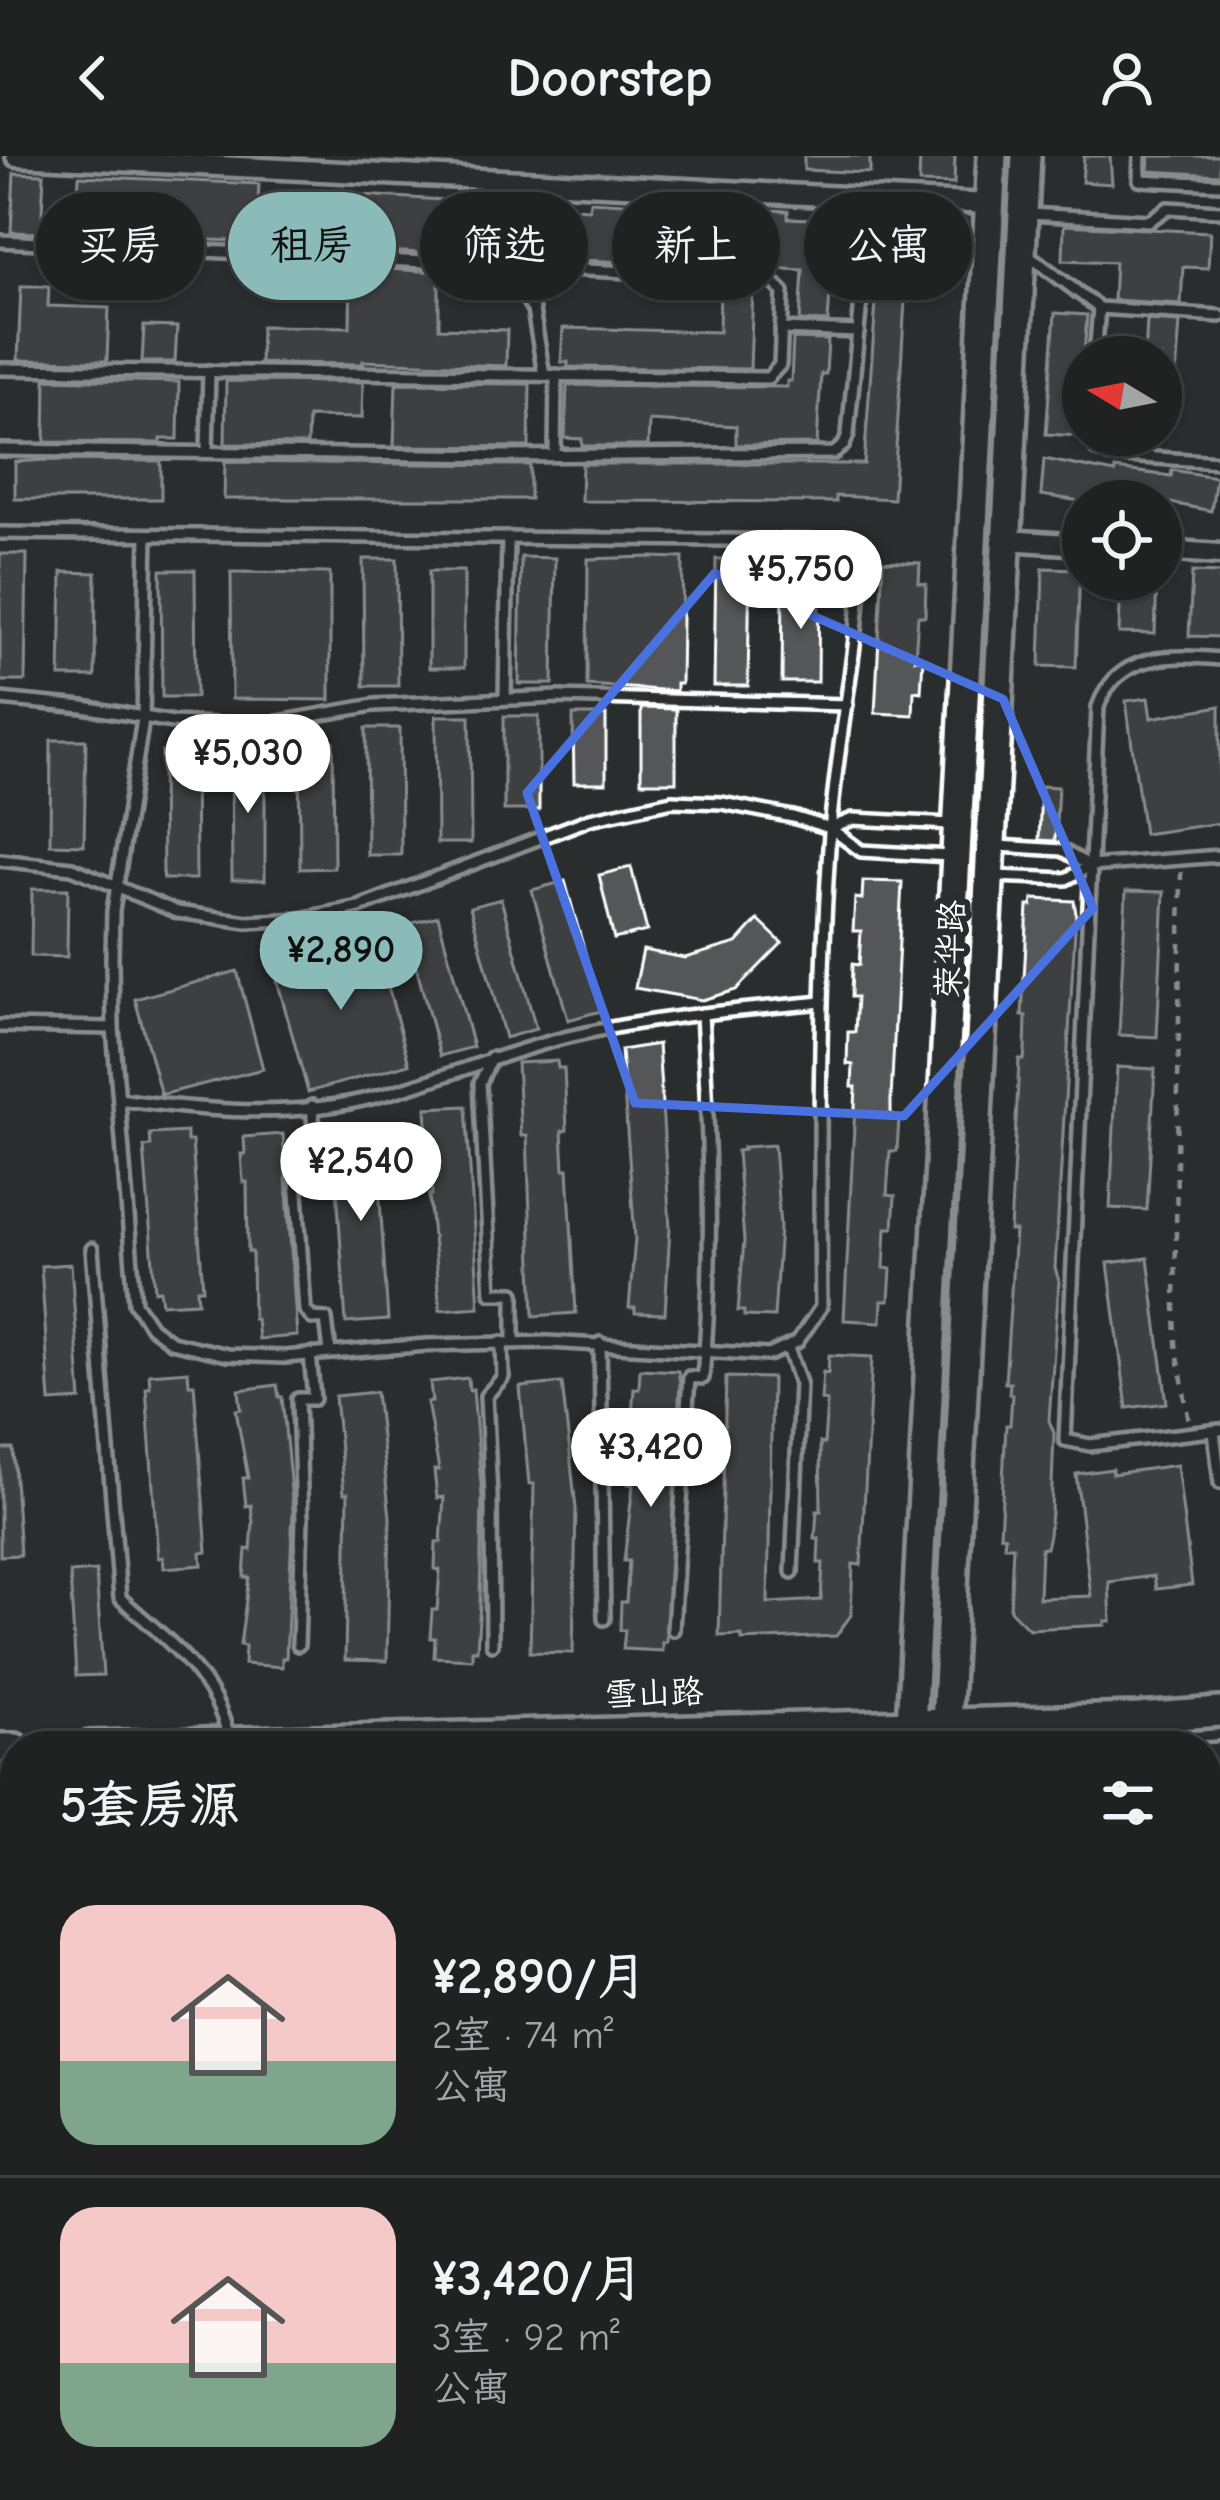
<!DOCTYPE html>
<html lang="zh">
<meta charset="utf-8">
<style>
body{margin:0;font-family:"Comic Neue","LXGW WenKai TC",sans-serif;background:#2d2f2f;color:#f1f3f6;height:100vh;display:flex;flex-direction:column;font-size:45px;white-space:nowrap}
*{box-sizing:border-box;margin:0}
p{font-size:39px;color:#a2a4a5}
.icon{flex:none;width:66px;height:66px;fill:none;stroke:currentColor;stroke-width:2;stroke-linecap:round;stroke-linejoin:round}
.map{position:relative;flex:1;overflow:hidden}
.side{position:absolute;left:0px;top:1575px;width:1221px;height:771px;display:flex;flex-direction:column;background:#202222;border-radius:48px 48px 0 0;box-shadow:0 3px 9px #0004,0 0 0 3px #3d3f40}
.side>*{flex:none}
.hud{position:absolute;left:36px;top:36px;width:1149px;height:108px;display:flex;gap:24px}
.needle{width:78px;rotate:280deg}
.buttons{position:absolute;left:1062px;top:180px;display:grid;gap:24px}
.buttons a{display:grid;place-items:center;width:120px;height:120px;border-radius:50%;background:#202222;box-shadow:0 3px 9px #0004,0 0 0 3px #3d3f40;font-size:60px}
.price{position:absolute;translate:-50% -102px;padding:0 27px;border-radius:42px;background:#fff;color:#222;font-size:39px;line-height:78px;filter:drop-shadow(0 3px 6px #0008)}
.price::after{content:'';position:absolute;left:50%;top:72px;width:36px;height:27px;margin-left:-18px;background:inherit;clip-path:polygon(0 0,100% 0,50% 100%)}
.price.on{background:#8bbbb9;color:#111}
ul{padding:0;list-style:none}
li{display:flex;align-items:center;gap:36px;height:300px;padding:0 60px}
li+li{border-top:3px solid #3d3f40}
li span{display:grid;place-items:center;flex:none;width:336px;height:240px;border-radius:36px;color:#555}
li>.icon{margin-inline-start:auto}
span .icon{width:144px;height:144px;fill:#fffc;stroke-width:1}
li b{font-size:51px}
h2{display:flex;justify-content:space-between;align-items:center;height:144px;padding:0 60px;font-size:51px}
.chip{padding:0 42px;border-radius:54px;background:#202222;box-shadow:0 3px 9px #0004,0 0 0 3px #3d3f40;font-size:42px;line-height:108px}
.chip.on{background:#8bbbb9;color:#111}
header{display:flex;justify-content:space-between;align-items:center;height:156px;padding:0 60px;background:#202222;font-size:54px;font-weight:700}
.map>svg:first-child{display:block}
</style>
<header><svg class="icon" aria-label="back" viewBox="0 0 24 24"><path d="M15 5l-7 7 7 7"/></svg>Doorstep<svg class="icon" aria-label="person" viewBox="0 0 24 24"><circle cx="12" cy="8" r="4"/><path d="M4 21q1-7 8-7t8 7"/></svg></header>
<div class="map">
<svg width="1220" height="2344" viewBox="0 0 1220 2344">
<rect width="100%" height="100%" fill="#2a2d2e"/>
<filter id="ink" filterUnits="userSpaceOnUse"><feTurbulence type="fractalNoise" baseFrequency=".00833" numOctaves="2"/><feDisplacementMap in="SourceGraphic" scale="24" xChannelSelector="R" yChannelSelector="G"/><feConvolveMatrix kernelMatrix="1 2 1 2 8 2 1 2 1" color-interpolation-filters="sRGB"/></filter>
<g filter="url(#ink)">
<g fill="#373a3b">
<polygon points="15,1671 15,2013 0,2013 0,1672"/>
<polygon points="77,2331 569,2331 484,2344 78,2344"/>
</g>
<polygon fill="#414445" stroke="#a0a2a2" stroke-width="3" points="1220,2302 1220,2344 928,2344 1019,2331 1206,2331 1206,2304"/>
<g fill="#555758" stroke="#fff" stroke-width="3">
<polygon points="804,0 870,0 870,17 804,14"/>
<polygon points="920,0 955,0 954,28 919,27"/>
<polygon points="1084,0 1110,0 1112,28 1082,26"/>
<polygon points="1149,0 1220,0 1220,19 1148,15"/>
<polygon points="14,17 44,18 41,77 11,76"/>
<polygon points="79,20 259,28 256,86 76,78"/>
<polygon points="330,37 589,53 590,45 673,50 670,107 538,103 539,79 459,75 458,99 327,92"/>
<polygon points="705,51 788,55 788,62 835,64 828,166 800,165 803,114 703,109"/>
<polygon points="1064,69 1210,76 1208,112 1183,111 1181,148 1113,144 1115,106 1063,104"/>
<polygon points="880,93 908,95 893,343 836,340 836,346 581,345 582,308 864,308"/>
<polygon points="97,99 185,103 183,137 96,134"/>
<polygon points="351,111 439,116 439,172 507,174 506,210 363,205 363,208 260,207 261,170 350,171"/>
<polygon points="21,130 49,130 48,150 109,152 107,205 18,204"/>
<polygon points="720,130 753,131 750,213 568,211 568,206 561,206 563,172 719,176"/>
<polygon points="1055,157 1087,159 1078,280 1046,278"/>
<polygon points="1147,164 1180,166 1176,221 1161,220 1161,201 1145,201"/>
<polygon points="144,170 177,171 175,206 142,206"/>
<polygon points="793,183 828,184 826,218 821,218 817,288 736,289 736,270 649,265 648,290 582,290 582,283 565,282 567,229 787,231 787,225 791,225"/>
<polygon points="46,223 179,226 178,283 161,283 161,287 45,286"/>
<polygon points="226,225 363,226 362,262 308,261 307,289 225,288"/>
<polygon points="396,227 530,228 529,291 394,290"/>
<polygon points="1044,303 1115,317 1115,313 1171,320 1172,314 1216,321 1211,355 1161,345 1080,345 1041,339"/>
<polygon points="44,304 161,305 161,343 15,343 15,306"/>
<polygon points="225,306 530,309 530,343 224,343"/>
<polygon points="0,398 27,398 25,525 0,525"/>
<polygon points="521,401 555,402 553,528 519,528"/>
<polygon points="649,401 683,402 681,528 676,528 676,535 587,529 588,403"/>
<polygon points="363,403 397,403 398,530 364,530"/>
<polygon points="716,403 750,403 748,530 714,530"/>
<polygon points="883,405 920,407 919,427 926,428 925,460 918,460 915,503 923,503 921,536 914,535 913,559 875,557"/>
<polygon points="1043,412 1080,413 1076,511 1040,510"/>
<polygon points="161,414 195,414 196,541 162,541"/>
<rect x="429" y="415" width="35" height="97"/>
<polygon points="62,416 96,417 95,521 60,521"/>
<polygon points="231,416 330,417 330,544 232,543"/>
<polygon points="1192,416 1220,417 1220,481 1189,480"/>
<polygon points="1121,423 1157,423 1155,478 1119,477"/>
<polygon points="783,425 819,425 818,526 782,526"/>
<polygon points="1148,542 1151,562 1220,550 1220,667 1144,678 1126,545"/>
<polygon points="641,552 676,553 676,626 641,626"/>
<polygon points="573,559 606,559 606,627 574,627"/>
<polygon points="436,560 470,560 471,687 437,687"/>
<rect x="504" y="560" width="35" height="94"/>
<polygon points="366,572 400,572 401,699 367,699"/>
<polygon points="51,584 86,584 84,689 50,688"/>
<polygon points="299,585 333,585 334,712 300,713"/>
<polygon points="162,596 195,596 196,723 163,723"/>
<polygon points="231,597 265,597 265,724 232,724"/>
<polygon points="1041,630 1058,631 1055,685 1039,684"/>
<polygon points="631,711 647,775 614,783 599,719"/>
<polygon points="565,725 601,855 568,864 532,734"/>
<polygon points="863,725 902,726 891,944 891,962 899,963 897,995 890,995 887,1039 895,1040 893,1072 886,1072 884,1112 891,1113 889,1145 882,1145 881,1166 844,1164 856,931 852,931 853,909 847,908 848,876 855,876 857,841 851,841 852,808 859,809 861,775 853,775 855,742 862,743"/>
<polygon points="32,733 68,733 67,801 31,800"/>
<polygon points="1126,735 1164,736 1157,881 1119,879"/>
<polygon points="501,743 536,873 505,882 470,751"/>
<polygon points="1033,743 1074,745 1076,758 1055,1112 1059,1125 1049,1264 1054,1277 1051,1356 1049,1379 1046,1392 1041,1392 1039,1442 1091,1440 1076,1318 1112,1313 1112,1318 1177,1309 1192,1429 1156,1433 1154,1420 1109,1426 1111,1465 1105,1465 1105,1469 1029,1473 1010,1454 1013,1390 1004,1390 1005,1380 1000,1379 1006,1269 1010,1269 1012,1238 1009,1238 1010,1227 1005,1227 1015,1075 1010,1075 1017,947 1019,903 1024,903 1025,895 1026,860 1022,860 1028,750 1032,750"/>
<polygon points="438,760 473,891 440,900 405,769"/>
<polygon points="758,764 782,787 736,834 702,844 635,832 643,794 685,802 737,787"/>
<polygon points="374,778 409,908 308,936 272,806"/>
<polygon points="237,815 263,913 161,939 135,843"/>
<polygon points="658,888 670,1071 665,1158 635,1157 635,1152 629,1152 635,1082 621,894"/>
<polygon points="557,905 558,912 564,912 567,974 562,975 564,1013 568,1013 576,1157 534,1160 527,980 521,980 517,907"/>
<polygon points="1117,911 1155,913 1147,1054 1110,1052"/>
<polygon points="466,950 479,1151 440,1154 429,1039 432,1039 430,997 426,997 424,969 427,969 426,952"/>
<polygon points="375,969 388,1164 346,1167 333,973"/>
<polygon points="187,976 187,985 192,985 203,1133 197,1133 198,1146 162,1148 160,1134 155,1135 144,991 151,990 150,978"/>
<polygon points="283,978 297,1180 258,1183 256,1163 253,1163 252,1096 248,1096 247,1026 243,1026 241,998 245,998 244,981"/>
<polygon points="774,989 780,1071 774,1161 744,1160 744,1155 738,1155 744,1085 737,995 744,994 743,991"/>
<polygon points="1148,1102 1167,1247 1127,1252 1108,1107"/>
<polygon points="71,1108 81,1244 50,1246 41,1110"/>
<polygon points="829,1199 872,1201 861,1409 853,1408 851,1459 836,1480 742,1484 742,1479 719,1480 726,1221 772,1222 768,1447 821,1444 823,1407 818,1407 819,1383 815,1383 817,1355 821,1355 820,1287 824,1288 827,1245 821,1244 823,1216 828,1217"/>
<polygon points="640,1213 678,1215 680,1227 666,1486 662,1486 662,1495 623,1493 625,1474 620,1474 621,1446 626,1446 629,1405 624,1405 633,1329 628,1328 637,1260 632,1260 634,1232 639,1233"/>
<polygon points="188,1215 189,1228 194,1228 207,1396 201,1397 202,1409 164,1412 163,1401 158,1402 146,1232 150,1232 149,1218"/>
<polygon points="468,1222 469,1234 473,1233 482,1340 480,1447 477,1494 472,1494 472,1503 434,1501 435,1482 430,1482 432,1454 437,1454 440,1414 435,1413 436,1386 441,1386 444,1341 437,1342 434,1314 439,1314 427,1246 432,1246 430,1226"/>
<polygon points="562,1227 576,1352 573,1497 530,1496 534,1328 529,1328 520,1231"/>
<polygon points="277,1229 279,1241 282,1241 293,1355 286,1502 282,1502 282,1511 244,1508 245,1490 240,1489 249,1421 244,1421 246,1393 251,1394 253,1367 251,1349 246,1350 243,1322 248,1322 236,1254 241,1253 239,1234"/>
<polygon points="376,1236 390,1361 387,1505 345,1504 348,1337 344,1337 335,1240"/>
<polygon points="0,1293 13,1293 20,1399 0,1400"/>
<polygon points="96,1415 103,1519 76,1520 70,1417"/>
</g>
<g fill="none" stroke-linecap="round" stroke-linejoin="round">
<g stroke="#fff" stroke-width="18">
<g id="lane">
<polyline points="1140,0 1139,24 1220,28"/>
<polyline points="1029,58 1149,65 1168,52 1220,55"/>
<polyline points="0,85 770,123 783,136 780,209 768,222 0,213"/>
<polyline points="1026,97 1099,152 1220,160"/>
<polyline points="505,110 533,154 544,219"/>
<polyline points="781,173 858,176"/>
<polyline points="1095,201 1099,152"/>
<polyline points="1087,279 1097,294 1109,299 1220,306"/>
<polyline points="0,294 509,300 834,297 844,289 848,278 871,42"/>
<polyline points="207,296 209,215"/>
<polyline points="555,299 556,219"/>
<path d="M0,377C274,380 547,383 821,385L862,387C861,485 837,580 830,677C819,835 819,993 821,1151L797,1186L769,1199L548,1186L427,1189L284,1201L227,1199L171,1186L151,1171L135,1147L113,872L112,802L113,755L143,563L147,379"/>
<path d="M1220,503C1171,499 1117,496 1098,551L1065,1284L1090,1289L1220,1274"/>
<polyline points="0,543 83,551 173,566 235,569 267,568 374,549 558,541 847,549"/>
<polyline points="505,543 508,382"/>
<polyline points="830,672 853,663 951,668"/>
<polyline points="998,690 1062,694 1090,710"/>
<polyline points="0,704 72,712 177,756 247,766 299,763 359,751 590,663 672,645 722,647 793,661 830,672 861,695 950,700"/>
<polyline points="995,720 1066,723 1090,710 1220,700"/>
<polyline points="0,870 113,872"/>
<polyline points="491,902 480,927 491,1137 514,1137 514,1186"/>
<path d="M119,943C201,955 294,963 375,941C440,924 502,897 568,881C652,861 737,854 822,846"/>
<polyline points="312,950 315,982 301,985 294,993 305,1154 312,1162 326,1163 330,1196"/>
<path d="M92,1093L120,1442C165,1482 215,1519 228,1580"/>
<polyline points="600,1187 604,1463"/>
<polyline points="788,1192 800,1227 792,1416"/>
<polyline points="1214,1275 1220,1327"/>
<path d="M673,1474L689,1221L703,1222C714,1099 709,980 702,858"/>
<polyline points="492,1488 491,1340 486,1240 503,1221 502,1186"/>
<polyline points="298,1489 302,1363 298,1243 314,1243 310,1198"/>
<polyline points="0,1715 15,1714"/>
<polyline points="0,1995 15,1995"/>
<polyline points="84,2331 84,2344"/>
<polyline points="267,2331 267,2344"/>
<polyline points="469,2331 470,2344"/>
</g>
</g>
<g stroke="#fff" stroke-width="27">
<g id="street">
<polyline points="16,0 989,48"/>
<polyline points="1006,384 1083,389"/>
<polyline points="1161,394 1220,398"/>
</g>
</g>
<g stroke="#fff" stroke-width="36">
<g id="secondary">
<polyline points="90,1590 1138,1562 1220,1556"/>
<polyline points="910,1590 992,0"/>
<polyline points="945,1590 1026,0"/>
<polyline points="0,1592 15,1592"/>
<polyline points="1206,1602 1220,1601"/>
<polyline points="0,1636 15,1636"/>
<polyline points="1206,2267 1220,2265"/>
<polyline points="1206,2292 1220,2290"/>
<polyline points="673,2344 764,2331"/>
<polyline points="851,2344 938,2331"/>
</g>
</g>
<polyline stroke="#fff" stroke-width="4.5" stroke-dasharray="9 9" stroke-linecap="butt" points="1181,715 1175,1149 1176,1188 1189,1266"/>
<use href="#lane" stroke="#2a2d2e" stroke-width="9"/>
<use href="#street" stroke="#2a2d2e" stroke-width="18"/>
<use href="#secondary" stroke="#2a2d2e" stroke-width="27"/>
</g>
</g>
<path d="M0 0H1220V2344H0ZM715,417L1003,543L1093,752L904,960L635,947L527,637Z" fill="#2a2d2e" fill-opacity=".55" fill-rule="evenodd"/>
<path fill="none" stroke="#4a71e0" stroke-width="9" stroke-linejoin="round" d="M715,417L1003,543L1093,752L904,960L635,947L527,637Z"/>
<g text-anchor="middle" stroke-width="12" stroke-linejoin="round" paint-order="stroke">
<g font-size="33" fill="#fff" stroke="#2a2d2e">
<text transform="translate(949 793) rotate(-87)" y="12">荣华路</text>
<text transform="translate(654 1536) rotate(-2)" y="12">雪山路</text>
</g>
</g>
</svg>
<div class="buttons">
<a><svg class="needle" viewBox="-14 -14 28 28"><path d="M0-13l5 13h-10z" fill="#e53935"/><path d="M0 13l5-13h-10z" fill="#a2a4a5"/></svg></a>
<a><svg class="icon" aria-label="locate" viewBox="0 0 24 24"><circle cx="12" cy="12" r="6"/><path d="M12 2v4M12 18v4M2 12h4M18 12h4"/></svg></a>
</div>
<b class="price" style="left:801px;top:476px">¥5,750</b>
<b class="price" style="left:248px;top:660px">¥5,030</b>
<b class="price on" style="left:341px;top:857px">¥2,890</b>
<b class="price" style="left:361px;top:1068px">¥2,540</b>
<b class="price" style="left:651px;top:1354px">¥3,420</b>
<div class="hud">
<a class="chip">买房</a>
<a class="chip on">租房</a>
<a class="chip">筛选</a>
<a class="chip">新上</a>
<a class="chip">公寓</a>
</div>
<section class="side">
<h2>5套房源<svg class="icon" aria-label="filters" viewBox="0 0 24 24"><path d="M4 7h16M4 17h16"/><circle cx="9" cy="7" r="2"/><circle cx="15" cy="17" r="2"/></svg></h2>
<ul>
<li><span style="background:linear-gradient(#f6c9c9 65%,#7fa58c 0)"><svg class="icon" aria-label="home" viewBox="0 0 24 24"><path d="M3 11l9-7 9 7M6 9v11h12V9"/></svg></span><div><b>¥2,890/月</b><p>2室 · 74 m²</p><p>公寓</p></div></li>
<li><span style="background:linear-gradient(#f6c9c9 65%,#7fa58c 0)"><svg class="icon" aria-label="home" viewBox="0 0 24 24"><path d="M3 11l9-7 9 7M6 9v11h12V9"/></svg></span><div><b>¥3,420/月</b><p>3室 · 92 m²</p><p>公寓</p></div></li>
</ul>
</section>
</div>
